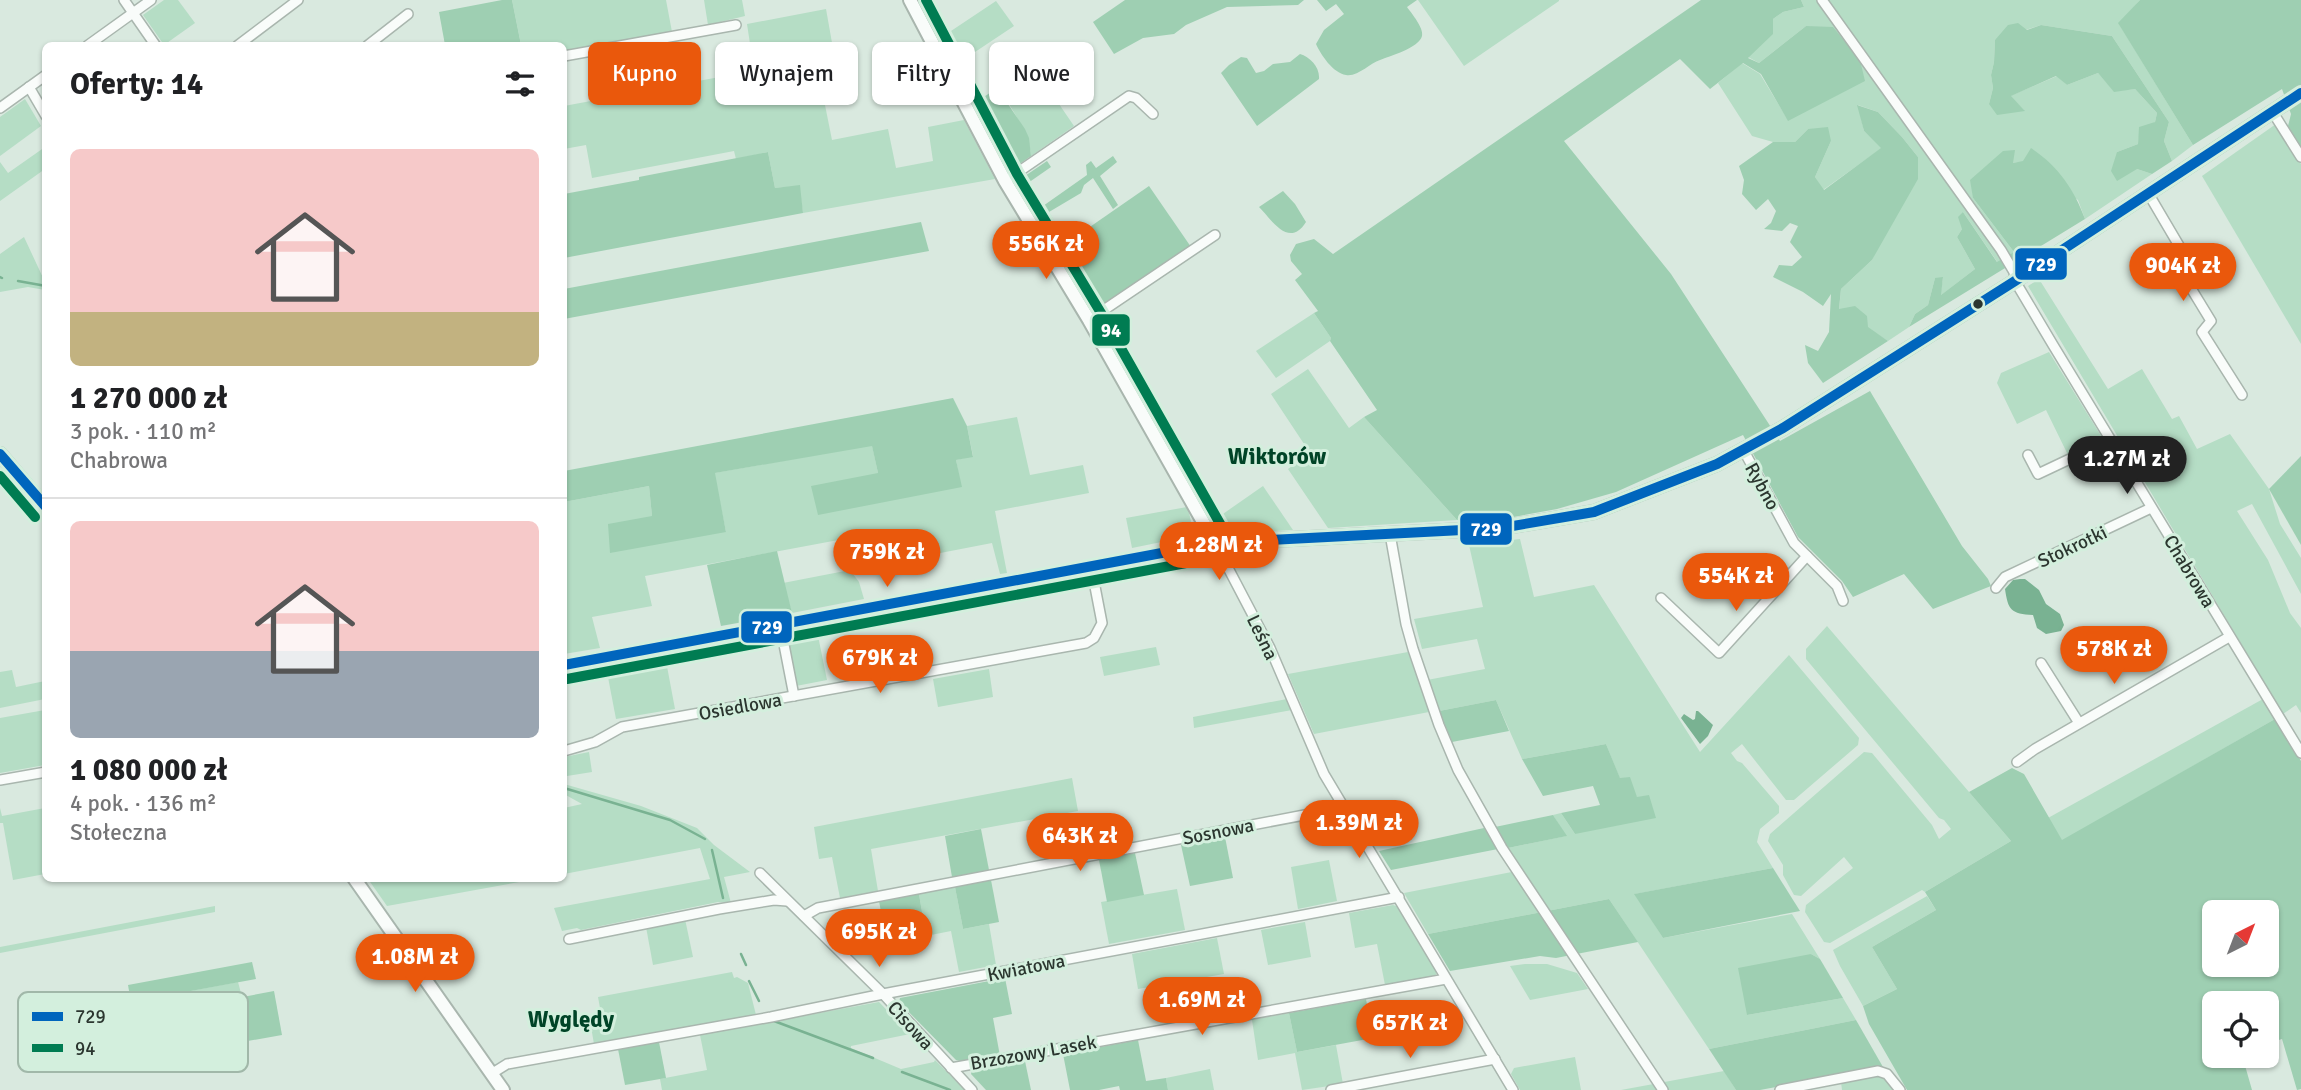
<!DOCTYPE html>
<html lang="pl">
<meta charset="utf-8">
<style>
body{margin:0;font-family:Signika,sans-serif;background:#f2f2f2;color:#202124;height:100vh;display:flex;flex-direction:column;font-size:26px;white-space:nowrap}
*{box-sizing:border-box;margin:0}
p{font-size:23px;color:#757577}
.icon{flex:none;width:38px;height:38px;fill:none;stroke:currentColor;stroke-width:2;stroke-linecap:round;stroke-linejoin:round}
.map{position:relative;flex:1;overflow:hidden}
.drawer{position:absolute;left:42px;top:42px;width:525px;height:840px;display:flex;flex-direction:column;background:#fff;border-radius:10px;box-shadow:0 2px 5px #0004}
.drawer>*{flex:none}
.banner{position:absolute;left:588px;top:42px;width:665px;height:63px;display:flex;gap:14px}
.needle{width:46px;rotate:42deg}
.tools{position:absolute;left:2202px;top:900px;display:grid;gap:14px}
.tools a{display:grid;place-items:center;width:77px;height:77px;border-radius:10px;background:#fff;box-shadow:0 2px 5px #0004;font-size:35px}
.price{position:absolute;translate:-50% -60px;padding:0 16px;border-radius:24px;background:#ea580c;color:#fff;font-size:23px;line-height:46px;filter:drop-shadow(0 2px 4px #0008)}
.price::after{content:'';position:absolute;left:50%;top:42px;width:21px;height:16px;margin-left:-10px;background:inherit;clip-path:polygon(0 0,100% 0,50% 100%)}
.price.active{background:#222;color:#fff}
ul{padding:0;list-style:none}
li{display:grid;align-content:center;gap:14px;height:371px;padding:0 28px}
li+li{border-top:2px solid #e0e0e0}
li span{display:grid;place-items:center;height:217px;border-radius:10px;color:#555}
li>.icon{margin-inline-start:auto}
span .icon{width:126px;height:126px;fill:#fffc;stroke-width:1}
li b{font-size:30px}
h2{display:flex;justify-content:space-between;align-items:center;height:84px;padding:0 28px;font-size:30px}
.pill{padding:0 24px;border-radius:10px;background:#fff;box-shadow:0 2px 5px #0004;font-size:24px;line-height:63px}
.pill.active{background:#ea580c;color:#fff}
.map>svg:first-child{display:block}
</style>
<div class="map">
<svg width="2301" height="1090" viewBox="0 0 2301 1090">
<rect width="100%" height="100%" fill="#d9e9df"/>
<g fill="#b5ddc5">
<polygon points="164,0 178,0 195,23 164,45 143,15"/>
<polygon points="512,0 666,0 672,32 564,52 564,46 521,45"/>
<polygon points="704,0 742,0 745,16 708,25"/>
<polygon points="1418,0 1559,0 1559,1 1464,66"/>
<polygon points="1801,0 2140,0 2119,24 2193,145 2172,161 2164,141 2169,122 2112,36 2041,25 1995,40 1994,62 1991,75 1993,88 1989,104 2024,110 2010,96 2057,76 2067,85 2098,73 2114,91 2135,89 2157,113 2155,122 2139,136 2138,144 2117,152 2137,169 2152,174 2085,219 2078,200 2023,162 2012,163 1973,198 2014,252 1998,263 1963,212 1962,229 1957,237 1975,269 1940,296 1943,278 1935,278 1928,305 1915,314 1909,327 1888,341 1839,310 1841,289 1872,260 1918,157 1902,137 1878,112 1858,105 1864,131 1882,148 1823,190 1815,177 1831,141 1808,129 1795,142 1773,142 1752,136 1718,83 1742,63 1760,74 1788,120 1806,26 1759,63 1748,57 1772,34 1773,19 1783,12 1804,7"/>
<polygon points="996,1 1014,26 954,66 943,44 945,35"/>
<polygon points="826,9 834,54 754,70 747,24"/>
<path d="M1031,63L1074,126L1031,156C1030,135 1010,104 997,88Z"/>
<polygon points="725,76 730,96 830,79 832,99 824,100 832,140 888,129 896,168 933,161 928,127 964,120 995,179 803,213 799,186 775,188 768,152 736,159 734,151 592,178 586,145 564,149 564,106"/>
<polygon points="25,99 41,126 0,156 0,117"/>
<polygon points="2276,124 2301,164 2301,344 2202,176"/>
<polygon points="45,147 45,169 0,201 0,162 8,173"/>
<polygon points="24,237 45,282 45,290 28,287 0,292 0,254"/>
<polygon points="2039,279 2108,389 2142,369 2172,419 2179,416 2197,449 2230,434 2269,489 2280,524 2301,558 2301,594 2252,504 2237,511 2268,560 2290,613 2301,628 2301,713 2296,705 2283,714 2028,286"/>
<polygon points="1314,313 1331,338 1330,341 1276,378 1256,351"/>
<polygon points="2049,352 2103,439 2068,455 2046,410 2017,424 1997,383 2001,373"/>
<polygon points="1308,369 1349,428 1364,417 1457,520 1328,528 1288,469 1310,453 1271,394"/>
<polygon points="1017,417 1030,475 1083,465 1089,493 995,511 1007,573 1000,574 992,543 899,561 892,530 645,576 652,606 592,617 600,648 564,654 564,502 649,486 652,516 726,532 714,473 872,445 878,473 961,487 956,460 973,456 967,426"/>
<polygon points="1263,486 1293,530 1232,533 1220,516"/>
<path d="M1187,507C1191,519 1194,527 1186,537L1132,548L1126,518Z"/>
<polygon points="1520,539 1534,597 1594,585 1700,752 1789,655 1859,738 1858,745 1794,800 1786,800 1742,744 1731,753 1737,761 1742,763 1779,806 1779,813 1760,829 1757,842 1773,868 1635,894 1663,938 1792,914 1820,959 1811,954 1747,1015 1843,998 1856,1020 1709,1049 1609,899 1428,934 1404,893 1522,870 1508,848 1566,836 1553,815 1561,813 1575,834 1637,797 1620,779 1606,744 1522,759 1496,700 1439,711 1427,680 1485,669 1477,639 1422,649 1414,619 1483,607 1469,545"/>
<polygon points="850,570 859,582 864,599 792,613 783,583"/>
<polygon points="1827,626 2011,841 1925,892 1922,890 1830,943 1824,942 1805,912 1806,905 1853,868 1844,857 1801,896 1794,895 1783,875 1783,865 1768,841 1770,834 1864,752 1872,753 1932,825 1939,839 1951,829 1944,820 1939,818 1806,659 1806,649"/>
<polygon points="817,631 827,680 796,686 787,637"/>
<polygon points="1156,647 1160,665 1104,676 1100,657"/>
<polygon points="1408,652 1429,712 1314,734 1288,674"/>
<polygon points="666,661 675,709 616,719 607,672"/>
<polygon points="989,669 993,697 938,707 933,679"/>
<polygon points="12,670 16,687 45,681 45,699 0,708 0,672"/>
<polygon points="1287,699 1292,710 1194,728 1193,717"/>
<polygon points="2263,699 2275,719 2062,841 2048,818"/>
<polygon points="45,710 45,765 0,773 0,718"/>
<polygon points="589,752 592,772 567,776 564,773 564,757"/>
<polygon points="1072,778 1078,811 871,849 878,891 840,898 832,857 819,859 814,827"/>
<polygon points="564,784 641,806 697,828 714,845 750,872 724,877 731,903 718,902 581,930 577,928 562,931 554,908 710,879 700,848 564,874 564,808 582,804 564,794"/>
<polygon points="0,808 2,816 45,808 45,874 13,880 3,823 0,823"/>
<polygon points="1329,860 1337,901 1298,909 1291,867"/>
<polygon points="368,879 536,879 387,906"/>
<polygon points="955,887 963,929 989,924 996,965 959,972 951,931 926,936 919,894"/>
<polygon points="1177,889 1185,930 1109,944 1101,902"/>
<polygon points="1927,896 1936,910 1872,947 1897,989 1863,1006 1840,966 1833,950"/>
<polygon points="1393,905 1399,907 1437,972 1435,976 1385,985 1377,944 1355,948 1349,913"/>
<polygon points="215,906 215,912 0,953 0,947"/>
<polygon points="685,919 693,957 653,965 646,927"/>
<polygon points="1305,922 1311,957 1268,965 1261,930"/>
<polygon points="1217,938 1224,974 1138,989 1132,954"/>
<polygon points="1525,964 1547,964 1577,973 1588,989 1530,1000 1510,966"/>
<polygon points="732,972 734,978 737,977 748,983 756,1015 594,1044 590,1021 602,1019 598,997"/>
<polygon points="238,982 242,997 211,1003 220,1046 152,1059 143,1017 134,1017 131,1002"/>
<polygon points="879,1002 910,1034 851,1046 851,1048 901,1069 934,1062 935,1060 965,1090 662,1090 660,1079 707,1070 700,1035"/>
<polygon points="1289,1013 1297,1052 1336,1045 1343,1084 1302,1090 1295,1053 1258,1060 1252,1020"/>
<polygon points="1575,1057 1581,1090 1520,1090 1511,1074 1514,1068"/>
<polygon points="1210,1069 1214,1090 1168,1090 1166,1078"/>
<polygon points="1724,1071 1736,1090 1621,1090"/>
<polygon points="1881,1075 1891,1081 1897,1090 1842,1090 1841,1082"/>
</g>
<g fill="#9ecfb2" fill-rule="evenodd">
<polygon points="502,0 512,0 521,45 445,45 439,12"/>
<polygon points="1125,0 1304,0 1298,5 1227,7 1186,25 1174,34 1143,38 1114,54 1093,22"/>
<path d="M1317,0H1417L1407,7C1412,14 1424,28 1422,36C1419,48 1390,56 1380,60C1370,63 1358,77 1346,75C1333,73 1321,55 1316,44L1324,30L1344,14L1336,4L1326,11Z"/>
<polygon points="1701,0 1801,0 1804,7 1783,12 1773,19 1773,34 1748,58 1759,63 1806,26 1833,27 1860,60 1865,81 1788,121 1761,74 1743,63 1710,89 1680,59 1564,141 1671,274 1780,441 1870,391 1962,546 1988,579 1991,586 1933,609 1904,574 1853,597 1842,581 1798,537 1743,435 1616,492 1557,509 1497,520 1457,520 1364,417 1377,410 1330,341 1331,338 1314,313 1318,311 1295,280 1302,274 1291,261 1290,255 1296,244 1314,239 1333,254"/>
<polygon points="2140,0 2301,0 2301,148 2288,126 2291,114 2282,89 2193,145 2118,23"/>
<polygon points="2018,23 2027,30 2041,25 2112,36 2169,122 2164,141 2172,161 2152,174 2137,169 2117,181 2111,171 2117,152 2138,144 2139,127 2155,122 2157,113 2135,89 2114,92 2098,73 2067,85 2056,76 2011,96 2025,111 1997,115 1989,104 1993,88 1991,75 1994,62 1995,40 2008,25"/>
<path d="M1300,54C1310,57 1320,67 1319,79L1257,126L1221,73L1229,65L1241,57L1247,58L1256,73L1264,71L1273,64L1290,62Z"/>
<polygon points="997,88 1025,129 1029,138 1031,156 1011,170 975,103"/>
<polygon points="1857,105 1878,112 1902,137 1918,157 1918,179 1872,260 1841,289 1839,309 1855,306 1867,316 1868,327 1888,341 1823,383 1808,363 1805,345 1818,351 1829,332 1831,294 1823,306 1803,292 1773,277 1779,265 1792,266 1802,257 1790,242 1798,226 1790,223 1782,231 1764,229 1771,223 1776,211 1768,199 1756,210 1742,194 1744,180 1739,166 1773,142 1795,142 1808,129 1828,127 1831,141 1815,177 1824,190 1881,148 1864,131"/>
<path d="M2031,148C2058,166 2074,189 2085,219L1909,327L1915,314L1928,305L1935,278L1943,277L1941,295L1975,269L1957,237L1962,229L1958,217L1963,212L1997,262L2014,252L1973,198L1970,180L2003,151L2015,150L2013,163L2023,161Z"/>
<polygon points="768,152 775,188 800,185 803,213 564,258 564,194 639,180 639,177"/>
<polygon points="1113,156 1117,162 1100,176 1118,205 1113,209 1093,178 1084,185 1081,193 1049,212 1066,241 1059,246 1019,180 1047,161 1051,167 1028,183 1043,206 1087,175 1086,165 1091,161 1096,168"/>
<polygon points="1149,186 1191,247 1095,312 1058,249"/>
<path d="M1283,191L1295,204L1306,222C1289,249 1272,220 1259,207Z"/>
<polygon points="921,222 929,251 564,319 564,289"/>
<polygon points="953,398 967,426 973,457 956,460 962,487 818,515 811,486 878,473 872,446 715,473 726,532 610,553 608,524 652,516 649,486 564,502 564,471"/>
<polygon points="2301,456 2301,545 2269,489"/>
<polygon points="777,551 792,613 721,626 707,565"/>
<polygon points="1496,700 1509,731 1452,742 1439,711"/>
<path d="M2275,719L2301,761V1089L2297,1090L2282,1039L2266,1044V1003H2214V1055H2242L2252,1090H1907L1869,1024L1863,1006L1897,989L1872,947L1936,910L1925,892L2011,841L1969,792L2012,768L2024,774L2062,840ZM2214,912H2266V964H2214Z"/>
<polygon points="1606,744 1620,778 1630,777 1637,797 1649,795 1656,818 1575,834 1561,813 1600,805 1593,786 1543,796 1522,759"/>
<polygon points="1553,815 1567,836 1508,848 1495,827"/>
<polygon points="1484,828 1498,849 1391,870 1379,851"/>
<polygon points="981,829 989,870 952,877 945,836"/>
<polygon points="1225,837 1233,878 1190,886 1181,845"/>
<polygon points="1135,853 1144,895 1107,902 1099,860"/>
<polygon points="1773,868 1800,911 1663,938 1634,894"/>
<polygon points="991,880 999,922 963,929 955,887"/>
<polygon points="919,894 926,936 887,943 879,901"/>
<polygon points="1609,899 1638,942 1556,958 1540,956 1450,971 1428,934"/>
<polygon points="1811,954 1820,959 1843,998 1747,1015 1738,968"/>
<polygon points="252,962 256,979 131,1002 128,985"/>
<polygon points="1005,978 1012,1014 993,1018 1000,1056 964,1062 956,1060 899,1002 900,998"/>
<polygon points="274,991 282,1035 220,1046 211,1003"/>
<polygon points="1366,999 1373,1038 1297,1052 1289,1013"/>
<polygon points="1856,1020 1883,1067 1760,1090 1736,1090 1709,1049"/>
<polygon points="1138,1040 1146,1081 1166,1078 1168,1090 1120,1090 1119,1086 1099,1090 1070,1090 1063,1054"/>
<polygon points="659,1042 666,1078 625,1085 618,1049"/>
<polygon points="1025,1061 1031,1090 986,1090 971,1074 972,1071"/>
</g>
<g fill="#79b292">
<path d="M2020,579H2025L2039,590L2046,604L2060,614L2064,625L2061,631L2046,634L2037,628L2033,615C2011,614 2008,610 2005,589L2013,580Z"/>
<polygon points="1696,711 1698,711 1713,725 1708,736 1700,744 1681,718 1684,714 1693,720 1695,719"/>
</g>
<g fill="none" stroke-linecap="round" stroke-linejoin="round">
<g stroke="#79b292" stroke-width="2.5">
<polyline points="0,277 2,278"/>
<polyline points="18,281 46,286"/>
<polyline points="564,788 670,820 705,839"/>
<polyline points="712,850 723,898"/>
<polyline points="741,954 746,965"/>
<polyline points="749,981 759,1001"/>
<polyline points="774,1021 873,1058"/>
<polyline points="902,1072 950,1090"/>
</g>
<g stroke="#a9b6ae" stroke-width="12">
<g id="street">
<polyline points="124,0 156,46"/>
<polyline points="1822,0 2001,250 2014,272 2015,281 2053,345 2301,753"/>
<polyline points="87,46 151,0"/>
<polyline points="237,46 298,0"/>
<polyline points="367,46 408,14"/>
<polyline points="564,56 736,25"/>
<polyline points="29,87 46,116"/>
<polyline points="0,108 46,75"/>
<polyline points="2272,111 2301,157"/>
<polyline points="1005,181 1129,96 1136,98 1153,114"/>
<polyline points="2148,193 2191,266 2186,280 2211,321 2202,332 2242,395"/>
<polyline points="1089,320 1215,235"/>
<polyline points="1744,451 1794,543 1837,586 1843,601"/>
<polyline points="2028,455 2038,474 2110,440"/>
<polyline points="1390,534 1406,624 1413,649 1439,725 1458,770 1502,848 1663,1090"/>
<polyline points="1996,588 2005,577 2151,508"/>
<polyline points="1661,598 1719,653 1807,556"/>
<polyline points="780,624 794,696"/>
<polyline points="2041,663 2079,723"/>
<polyline points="564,665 1215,543 1270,648 1324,774 1513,1090"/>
<polyline points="564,751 595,742 622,727 1086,643 1094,638 1102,623 1091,566"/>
<polyline points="2017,762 2035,749 2229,637"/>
<polyline points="0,780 46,772"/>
<polyline points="760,873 883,994 972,1090"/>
<polyline points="804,916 818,908 1346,807"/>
<polyline points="569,939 719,909 774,900 787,901"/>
<polyline points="951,1068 1446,979"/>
<polyline points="491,1074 507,1064 771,1017 883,994 1399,897"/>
<polyline points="1331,1090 1495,1059"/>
<polyline points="1780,1090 1878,1071 1887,1074 1900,1090"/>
</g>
</g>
<g stroke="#a9b6ae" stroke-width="16">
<g id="secondary">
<polyline points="910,0 1005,181 1089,320 1215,543 1501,528 1594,512 1717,464 1783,428 2015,281 2301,93"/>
<polyline points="0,454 46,508"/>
<polyline points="354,878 503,1090"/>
</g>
</g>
<use href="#street" stroke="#f9fcfa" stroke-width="9"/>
<use href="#secondary" stroke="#f9fcfa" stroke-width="12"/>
<g stroke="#d3efdd" stroke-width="16">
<g id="bus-1">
<polyline points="0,454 46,507"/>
<polyline points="564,665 1215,543 1501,528 1594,512 1717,464 1783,428 2015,281 2301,93"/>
</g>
</g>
<g stroke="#d3efdd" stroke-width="16">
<g id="bus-2">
<polyline points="0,476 35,517"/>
<polyline points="567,679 1218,557 1227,550 1229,543 1227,536 1101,313 1017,174 926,0"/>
</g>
</g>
<use href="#bus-1" stroke="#0065bd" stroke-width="10"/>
<use href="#bus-2" stroke="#007c52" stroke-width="10"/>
</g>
<circle fill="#2b362f" stroke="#d3efdd" stroke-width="2.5" cx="1978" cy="304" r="6"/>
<g text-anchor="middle" stroke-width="6" stroke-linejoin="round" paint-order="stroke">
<g font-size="19" fill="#2b362f" stroke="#d3efdd">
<text transform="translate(1763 486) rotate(61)" y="7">Rybno</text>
<text transform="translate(2072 546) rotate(-25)" y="7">Stokrotki</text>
<text transform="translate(2190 571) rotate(59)" y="7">Chabrowa</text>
<text transform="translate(1263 637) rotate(64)" y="7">Leśna</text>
<text transform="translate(740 706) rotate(-10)" y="7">Osiedlowa</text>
<text transform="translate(1218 831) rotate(-11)" y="7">Sosnowa</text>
<text transform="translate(1026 967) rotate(-11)" y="7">Kwiatowa</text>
<text transform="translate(911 1025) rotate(48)" y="7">Cisowa</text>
<text transform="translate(1033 1052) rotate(-10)" y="7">Brzozowy Lasek</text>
</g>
<g font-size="23" font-weight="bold" fill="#004427" stroke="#d3efdd">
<text x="1277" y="464">Wiktorów</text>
<text x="571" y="1027">Wyględy</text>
</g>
</g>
<rect x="18" y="992" width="230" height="80" rx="10" fill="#d3efdd" stroke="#a1b8a9" stroke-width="2"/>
<rect x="32" y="1012" width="31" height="9" fill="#0065bd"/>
<rect x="32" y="1044" width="31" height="8" fill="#007c52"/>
<g font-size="19" fill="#2b362f">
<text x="75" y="1023">729</text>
<text x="75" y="1055">94</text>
</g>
<g stroke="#d3efdd" stroke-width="2.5">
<rect x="2014" y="247" width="54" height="34" rx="7" fill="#0065bd"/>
<rect x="1091" y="313" width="40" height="34" rx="7" fill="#007c52"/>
<rect x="1459" y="512" width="54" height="34" rx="7" fill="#0065bd"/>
<rect x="740" y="610" width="53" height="34" rx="7" fill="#0065bd"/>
</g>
<g font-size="19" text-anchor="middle" font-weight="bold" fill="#fff">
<text x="2041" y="271">729</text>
<text x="1111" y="337">94</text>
<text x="1486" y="536">729</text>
<text x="767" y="634">729</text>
</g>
</svg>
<div class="tools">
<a><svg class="needle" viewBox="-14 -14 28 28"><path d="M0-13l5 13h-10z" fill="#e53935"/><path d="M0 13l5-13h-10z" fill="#757577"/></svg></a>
<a><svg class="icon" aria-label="locate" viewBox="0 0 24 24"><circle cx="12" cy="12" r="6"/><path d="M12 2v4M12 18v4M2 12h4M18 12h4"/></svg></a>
</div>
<b class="price" style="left:1046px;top:281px">556K zł</b>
<b class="price" style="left:2183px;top:303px">904K zł</b>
<b class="price active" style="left:2127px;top:496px">1.27M zł</b>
<b class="price" style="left:1219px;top:582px">1.28M zł</b>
<b class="price" style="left:887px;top:589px">759K zł</b>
<b class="price" style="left:1736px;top:613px">554K zł</b>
<b class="price" style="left:2114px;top:686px">578K zł</b>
<b class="price" style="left:880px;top:695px">679K zł</b>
<b class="price" style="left:1359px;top:860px">1.39M zł</b>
<b class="price" style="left:1080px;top:873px">643K zł</b>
<b class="price" style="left:879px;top:969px">695K zł</b>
<b class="price" style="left:415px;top:994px">1.08M zł</b>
<b class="price" style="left:1202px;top:1037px">1.69M zł</b>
<b class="price" style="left:1410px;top:1060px">657K zł</b>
<div class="banner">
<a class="pill active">Kupno</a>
<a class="pill">Wynajem</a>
<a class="pill">Filtry</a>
<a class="pill">Nowe</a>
</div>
<section class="drawer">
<h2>Oferty: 14<svg class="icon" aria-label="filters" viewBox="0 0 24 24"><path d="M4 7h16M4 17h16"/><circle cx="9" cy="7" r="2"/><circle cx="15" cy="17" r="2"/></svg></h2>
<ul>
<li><span style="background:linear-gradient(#f6c9c9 75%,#c2b280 0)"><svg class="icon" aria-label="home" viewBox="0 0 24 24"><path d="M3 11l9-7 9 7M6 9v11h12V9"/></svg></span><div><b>1 270 000 zł</b><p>3 pok. · 110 m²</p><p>Chabrowa</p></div></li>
<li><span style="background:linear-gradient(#f6c9c9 60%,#9aa5b1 0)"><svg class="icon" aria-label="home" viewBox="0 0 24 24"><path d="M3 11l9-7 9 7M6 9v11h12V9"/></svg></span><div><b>1 080 000 zł</b><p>4 pok. · 136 m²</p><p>Stołeczna</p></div></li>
</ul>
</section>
</div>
